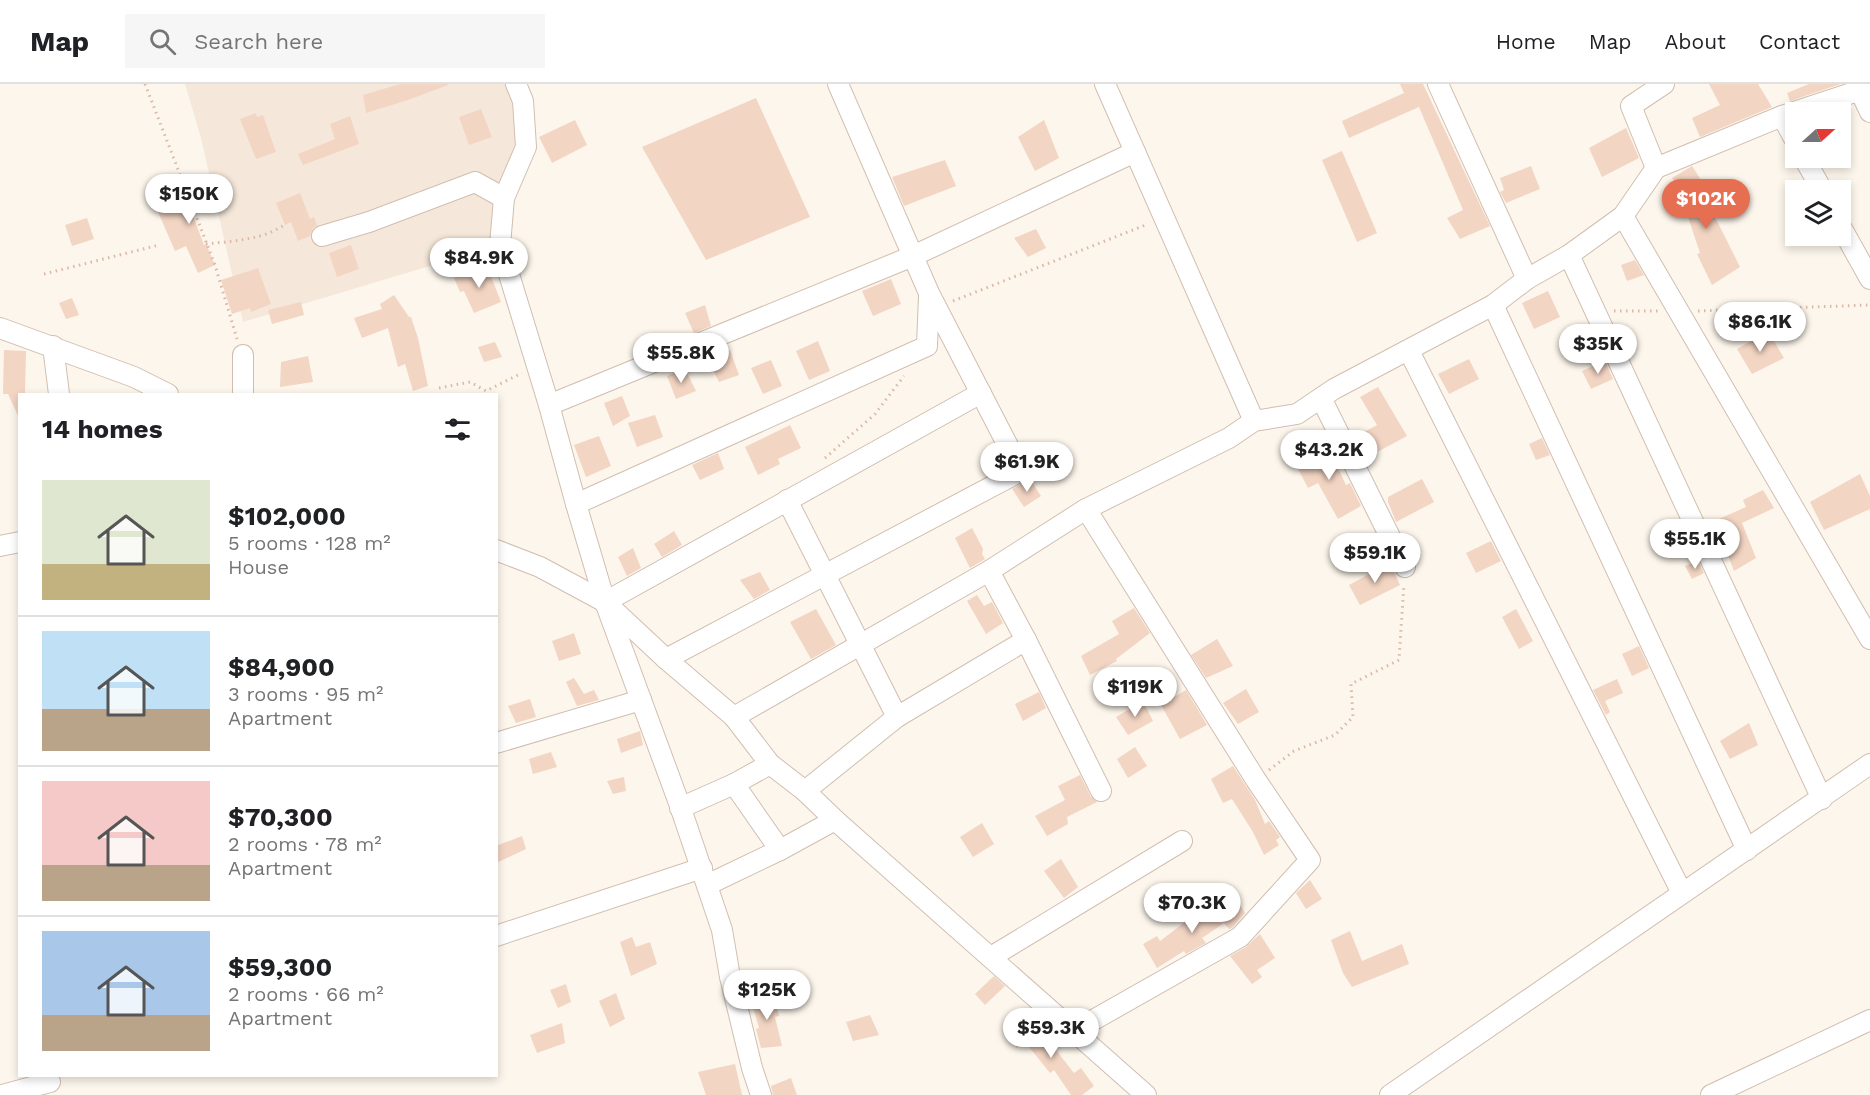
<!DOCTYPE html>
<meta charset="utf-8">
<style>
body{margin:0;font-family:"Work Sans",sans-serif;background:#f6f6f6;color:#202124;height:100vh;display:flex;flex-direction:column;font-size:22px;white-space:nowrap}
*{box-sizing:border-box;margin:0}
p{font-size:20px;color:#757577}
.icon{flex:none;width:33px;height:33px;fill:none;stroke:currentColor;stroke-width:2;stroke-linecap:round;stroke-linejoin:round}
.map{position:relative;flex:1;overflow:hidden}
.drawer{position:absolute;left:18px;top:309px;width:480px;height:684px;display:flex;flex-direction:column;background:#fff;border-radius:0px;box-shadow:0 3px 9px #0003}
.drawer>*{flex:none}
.needle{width:39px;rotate:69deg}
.buttons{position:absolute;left:1785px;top:18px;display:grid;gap:12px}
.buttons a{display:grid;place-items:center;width:66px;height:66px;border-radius:0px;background:#fff;box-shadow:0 3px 9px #0003;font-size:30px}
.price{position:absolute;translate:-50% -51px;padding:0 14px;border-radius:21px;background:#fff;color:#222;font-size:20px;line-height:39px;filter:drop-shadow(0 2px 3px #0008)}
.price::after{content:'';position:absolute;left:50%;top:36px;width:18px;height:14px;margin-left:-9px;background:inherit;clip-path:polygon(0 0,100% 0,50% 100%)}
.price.selected{background:#e76f51;color:#fff}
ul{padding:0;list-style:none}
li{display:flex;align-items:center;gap:18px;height:150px;padding:0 24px}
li+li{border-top:2px solid #e0e0e0}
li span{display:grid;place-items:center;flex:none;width:168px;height:120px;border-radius:0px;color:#555}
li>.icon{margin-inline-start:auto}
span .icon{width:72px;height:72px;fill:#fffc;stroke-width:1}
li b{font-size:26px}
h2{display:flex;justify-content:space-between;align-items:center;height:72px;padding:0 24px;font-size:26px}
header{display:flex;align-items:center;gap:36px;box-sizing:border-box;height:84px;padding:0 30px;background:#fff;border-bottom:2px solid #e0e0e0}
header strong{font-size:28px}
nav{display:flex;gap:33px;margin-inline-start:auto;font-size:21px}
.search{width:420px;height:54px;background:#f6f6f6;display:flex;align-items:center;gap:15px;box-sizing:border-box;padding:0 21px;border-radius:0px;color:#757577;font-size:22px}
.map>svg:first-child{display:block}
</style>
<header>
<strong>Map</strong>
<div class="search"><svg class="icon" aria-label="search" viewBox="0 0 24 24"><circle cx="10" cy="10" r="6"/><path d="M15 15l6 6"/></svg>Search here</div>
<nav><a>Home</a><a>Map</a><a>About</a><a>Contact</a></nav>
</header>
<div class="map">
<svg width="1870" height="1011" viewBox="0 0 1870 1011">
<rect width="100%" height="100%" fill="#fdf6ec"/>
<polygon fill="#f5e8da" points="185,0 516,0 526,63 500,161 243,238 201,54"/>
<g fill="#f3d5c3">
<polygon points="400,0 448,0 448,1 408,16 366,29 363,11"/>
<polygon points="1400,0 1423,0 1490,142 1460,155 1447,134 1463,126 1419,23 1349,54 1342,37 1404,9"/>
<polygon points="1709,0 1758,0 1772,23 1700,53 1692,34 1720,21"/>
<polygon points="1809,0 1841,0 1790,17 1787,9"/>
<polygon points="756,14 810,133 706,176 642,63"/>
<polygon points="481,25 492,53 469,61 459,33"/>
<polygon points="256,29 257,33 263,31 276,68 256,75 240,35"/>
<polygon points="350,32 359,60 303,81 298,70 335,55 330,40"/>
<polygon points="575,36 587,61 552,79 539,53"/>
<polygon points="1044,36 1059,74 1035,87 1018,53"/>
<polygon points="1626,44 1639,74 1602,93 1589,64"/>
<polygon points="1342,67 1377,149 1357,158 1322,76"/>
<polygon points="945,76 956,102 904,122 892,93"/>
<polygon points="1531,82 1540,105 1506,119 1500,108 1504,106 1500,94"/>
<polygon points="1692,82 1703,99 1697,104 1718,139 1740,183 1712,201 1697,170 1700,169 1686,127 1693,124 1672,94"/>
<polygon points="209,96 218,119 192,129 204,161 206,160 215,181 198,189 186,162 175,167 155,121 167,116 172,125 198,113 194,102"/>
<polygon points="300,109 310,135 314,133 317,141 313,144 310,152 298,157 291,138 285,141 276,119"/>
<polygon points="87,134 94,155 72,162 65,141"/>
<polygon points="1036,145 1046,164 1028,173 1014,154"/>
<polygon points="351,161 359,185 337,193 329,169"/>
<polygon points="1635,176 1644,191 1627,197 1621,181"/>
<polygon points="487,182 501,218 474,229 464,207 460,208 454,194"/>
<polygon points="258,184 271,220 251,228 250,224 232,230 221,196"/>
<polygon points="891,195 901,220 873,232 862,207"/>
<polygon points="1548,207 1560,233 1534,245 1522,219"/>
<polygon points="394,211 409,233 411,233 418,254 428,302 413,307 405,280 398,283 388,244 362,254 354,234 382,225 380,220"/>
<polygon points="72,214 79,231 66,235 59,219"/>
<polygon points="301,218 304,231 272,240 268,226"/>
<polygon points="705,221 711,242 694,249 685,229"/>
<polygon points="1768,247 1784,274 1752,290 1737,265"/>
<polygon points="818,257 830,287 809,296 796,267"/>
<polygon points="495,258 502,273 484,278 478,263"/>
<polygon points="719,265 720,270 730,266 739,291 719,298 705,270"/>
<polygon points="4,266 26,267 25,310 20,310 20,336 8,310 3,310"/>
<polygon points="308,272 313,298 280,303 281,278"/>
<polygon points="1469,275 1479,295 1449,310 1438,290"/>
<polygon points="771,276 782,302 763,310 751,284"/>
<polygon points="1605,277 1613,295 1591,305 1582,287"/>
<polygon points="685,285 696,307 676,315 667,292"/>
<polygon points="1378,303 1407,352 1366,374 1355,353 1377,341 1360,313"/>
<polygon points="622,312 630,332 613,342 604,319"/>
<polygon points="655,331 663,353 637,363 628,339"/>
<polygon points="790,341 801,364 778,375 780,380 758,391 745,363"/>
<polygon points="599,352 611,382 586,393 574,361"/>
<polygon points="1542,354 1550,371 1536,376 1529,360"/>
<polygon points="1327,361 1346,401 1350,399 1361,422 1338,435 1318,399 1308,404 1295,379"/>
<polygon points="718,369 724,385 700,396 692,381"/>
<polygon points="1860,390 1870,412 1870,425 1824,446 1810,418"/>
<polygon points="1030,395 1041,412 1024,423 1012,405"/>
<polygon points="1422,395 1434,418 1396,438 1388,418 1388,413"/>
<polygon points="1763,406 1774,424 1742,439 1756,474 1734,487 1726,466 1728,465 1710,439 1746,423 1743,416"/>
<polygon points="972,444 983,465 982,470 985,475 970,484 955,454"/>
<polygon points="674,447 682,461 662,473 654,460"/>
<polygon points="1491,457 1501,477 1476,489 1466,469"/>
<polygon points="633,464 641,484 627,492 618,473"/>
<polygon points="1698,477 1704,489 1692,495 1685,482"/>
<polygon points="1390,479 1400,501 1360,521 1349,501"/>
<polygon points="760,488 770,506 754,515 740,496"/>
<polygon points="977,511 984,522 992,518 1003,539 986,550 967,517"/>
<polygon points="1134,524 1150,549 1116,575 1117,577 1090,591 1081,572 1119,550 1112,537"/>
<polygon points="816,525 836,561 811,575 790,538"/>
<polygon points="1516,525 1533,557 1519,565 1502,533"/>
<polygon points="574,549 581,570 559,577 552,557"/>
<polygon points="1217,555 1233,582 1206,594 1191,571"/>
<polygon points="1639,562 1649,584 1632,592 1622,570"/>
<polygon points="574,594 584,610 594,606 599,616 577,622 566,598"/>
<polygon points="1617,595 1623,609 1605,617 1610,628 1606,631 1593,606"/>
<polygon points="1246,605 1259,628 1238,640 1223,619"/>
<polygon points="1186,606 1207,641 1180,655 1161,621"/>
<polygon points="1039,608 1046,624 1023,637 1015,620"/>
<polygon points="530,615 536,633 516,639 508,622"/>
<polygon points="1143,617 1153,637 1128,651 1116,633"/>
<polygon points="1749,639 1758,661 1730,675 1720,657"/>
<polygon points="640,647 643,661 621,669 617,655"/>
<polygon points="1135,663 1147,682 1128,694 1117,675"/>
<polygon points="551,668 557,683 533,690 529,675"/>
<polygon points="1233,682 1255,716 1265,740 1269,737 1280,753 1276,756 1279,761 1264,771 1253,748 1232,715 1223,719 1211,695"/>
<polygon points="1080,691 1091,713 1097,718 1067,733 1068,740 1047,752 1035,732 1065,716 1058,702"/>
<polygon points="624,693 626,707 613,710 607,697"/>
<polygon points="982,739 994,760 973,773 960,753"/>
<polygon points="522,752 526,765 496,779 496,762"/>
<polygon points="1061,775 1078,803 1064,814 1044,787"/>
<polygon points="1310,796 1322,815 1306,825 1296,809"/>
<polygon points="1237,816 1245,829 1232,844 1229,845 1224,839 1202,854 1206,859 1186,870 1184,867 1157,884 1143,860 1157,852 1160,857 1189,835 1193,840"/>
<polygon points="1350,847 1362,877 1402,860 1409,880 1352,903 1343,889 1331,856"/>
<polygon points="1260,850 1275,874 1257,886 1262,893 1252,900 1230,872 1246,863"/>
<polygon points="632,853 636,863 650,858 657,880 631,892 620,858"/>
<polygon points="994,892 1005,902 985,921 975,910"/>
<polygon points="566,900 571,918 558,924 550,906"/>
<polygon points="616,909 625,935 610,943 599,917"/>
<polygon points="774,910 779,932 775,933 782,962 761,964 756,945 759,944 751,916"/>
<polygon points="870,931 879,951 853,957 846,938"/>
<polygon points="1024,937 1035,951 1041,947 1074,989 1081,984 1094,1002 1082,1011 1071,1011 1054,986 1050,989 1025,958 1017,964 1007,949"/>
<polygon points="562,939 565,959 537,969 530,951"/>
<polygon points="735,980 742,1011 706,1011 698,988"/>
<polygon points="791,994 797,1011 773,1011 771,1002"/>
</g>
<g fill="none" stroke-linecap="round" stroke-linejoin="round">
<g stroke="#d1beb0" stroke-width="22">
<g id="street">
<polyline points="516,0 523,17 526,63 504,114 500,161 549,321 576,420 605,518 679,719 722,846 730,893 752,984 761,1011"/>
<polyline points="1105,0 1254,337"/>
<polyline points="1438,0 1527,195"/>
<polyline points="1860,7 1870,28"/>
<polyline points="1782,32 1796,58"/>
<polyline points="1804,74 1822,106"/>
<polyline points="1656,84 1631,22 1664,0"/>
<polyline points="1623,132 1870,555"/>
<polyline points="1840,141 1870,195"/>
<polyline points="322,152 369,138 475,98 504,114"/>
<polyline points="1569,171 1822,715"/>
<polyline points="1493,221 1747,766"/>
<polyline points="0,244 134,293 168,310"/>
<polyline points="53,262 59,310"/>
<polyline points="1409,267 1682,809"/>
<polyline points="243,271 243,310"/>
<polyline points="1321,314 1405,483"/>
<polyline points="549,321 913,172 1135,68"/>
<polyline points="787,416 897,633"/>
<polyline points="576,420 927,262 929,212"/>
<polyline points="0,462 20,458"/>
<polyline points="496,466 540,483 605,518 666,575 734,633 770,680 805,707 835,736 1146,1011"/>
<polyline points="989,487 1026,556 1101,707"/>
<polyline points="605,518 981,309"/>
<polyline points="666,575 1021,387 929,209 838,0"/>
<polyline points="734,633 989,487 1086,425 1229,354 1254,337 1297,330 1334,305 1493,221 1527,195 1569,171 1623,132 1656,84 1782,32 1870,3"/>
<polyline points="496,659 641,616"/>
<polyline points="734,700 780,766"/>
<polyline points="805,707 897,633 1026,556"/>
<polyline points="680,724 734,700 770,680"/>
<polyline points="707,801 780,766 835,736"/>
<polyline points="496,852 702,784"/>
<polyline points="991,873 1182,757"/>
<polyline points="1074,947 1240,853 1310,776 1256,696 1086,425"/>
<polyline points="2,1011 50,998"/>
<polyline points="1390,1011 1870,680"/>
<polyline points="1711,1011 1870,936"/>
</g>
</g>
<g stroke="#d9b8a5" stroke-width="3" stroke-dasharray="1.5 4.5" stroke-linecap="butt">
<polyline points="145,0 215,181 237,255"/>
<path d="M206,160C233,157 262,156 284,141"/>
<polyline points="44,190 159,161"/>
<polyline points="953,217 1148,140"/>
<polyline points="1614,227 1658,227"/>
<polyline points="1698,227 1870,221"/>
<polyline points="439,304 470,298 486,307 522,289"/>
<polyline points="825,374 875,330 904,292"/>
<polyline points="1269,686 1294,667 1335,651 1353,633 1351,600 1399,576 1404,500"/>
</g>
<use href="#street" stroke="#fff" stroke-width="20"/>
</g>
</svg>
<div class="buttons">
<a><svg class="needle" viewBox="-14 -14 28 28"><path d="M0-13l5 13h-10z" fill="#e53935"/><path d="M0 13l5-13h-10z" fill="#757577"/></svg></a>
<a><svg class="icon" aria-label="layers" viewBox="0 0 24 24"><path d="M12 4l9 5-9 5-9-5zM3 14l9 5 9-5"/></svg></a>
</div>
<b class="price" style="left:189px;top:141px">$150K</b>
<b class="price selected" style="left:1706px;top:146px">$102K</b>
<b class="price" style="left:479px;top:205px">$84.9K</b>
<b class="price" style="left:1760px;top:269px">$86.1K</b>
<b class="price" style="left:1598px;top:291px">$35K</b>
<b class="price" style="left:681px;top:300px">$55.8K</b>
<b class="price" style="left:1329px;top:397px">$43.2K</b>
<b class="price" style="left:1027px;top:409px">$61.9K</b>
<b class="price" style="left:1695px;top:486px">$55.1K</b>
<b class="price" style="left:1375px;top:500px">$59.1K</b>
<b class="price" style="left:1135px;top:634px">$119K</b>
<b class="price" style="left:1192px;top:850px">$70.3K</b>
<b class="price" style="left:767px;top:937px">$125K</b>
<b class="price" style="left:1051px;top:975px">$59.3K</b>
<section class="drawer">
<h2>14 homes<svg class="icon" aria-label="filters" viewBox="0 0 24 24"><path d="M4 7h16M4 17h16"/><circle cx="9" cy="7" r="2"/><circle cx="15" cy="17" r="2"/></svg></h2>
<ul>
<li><span style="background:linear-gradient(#dfe7d0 70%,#c2b280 0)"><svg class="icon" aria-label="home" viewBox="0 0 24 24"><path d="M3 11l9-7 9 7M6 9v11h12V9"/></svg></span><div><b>$102,000</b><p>5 rooms · 128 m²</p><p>House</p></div></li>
<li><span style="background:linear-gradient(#bfe0f5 65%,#b9a48a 0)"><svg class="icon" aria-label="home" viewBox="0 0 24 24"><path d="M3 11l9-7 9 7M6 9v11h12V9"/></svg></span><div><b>$84,900</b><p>3 rooms · 95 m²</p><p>Apartment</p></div></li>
<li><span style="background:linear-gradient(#f6c9c9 70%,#b9a48a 0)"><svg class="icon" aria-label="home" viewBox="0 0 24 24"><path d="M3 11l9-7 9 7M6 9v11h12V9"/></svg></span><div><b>$70,300</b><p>2 rooms · 78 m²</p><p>Apartment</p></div></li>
<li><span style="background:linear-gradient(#a9c7e8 70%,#b9a48a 0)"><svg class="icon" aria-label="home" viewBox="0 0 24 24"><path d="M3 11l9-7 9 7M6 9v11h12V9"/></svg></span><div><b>$59,300</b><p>2 rooms · 66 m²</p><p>Apartment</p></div></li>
</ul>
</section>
</div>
